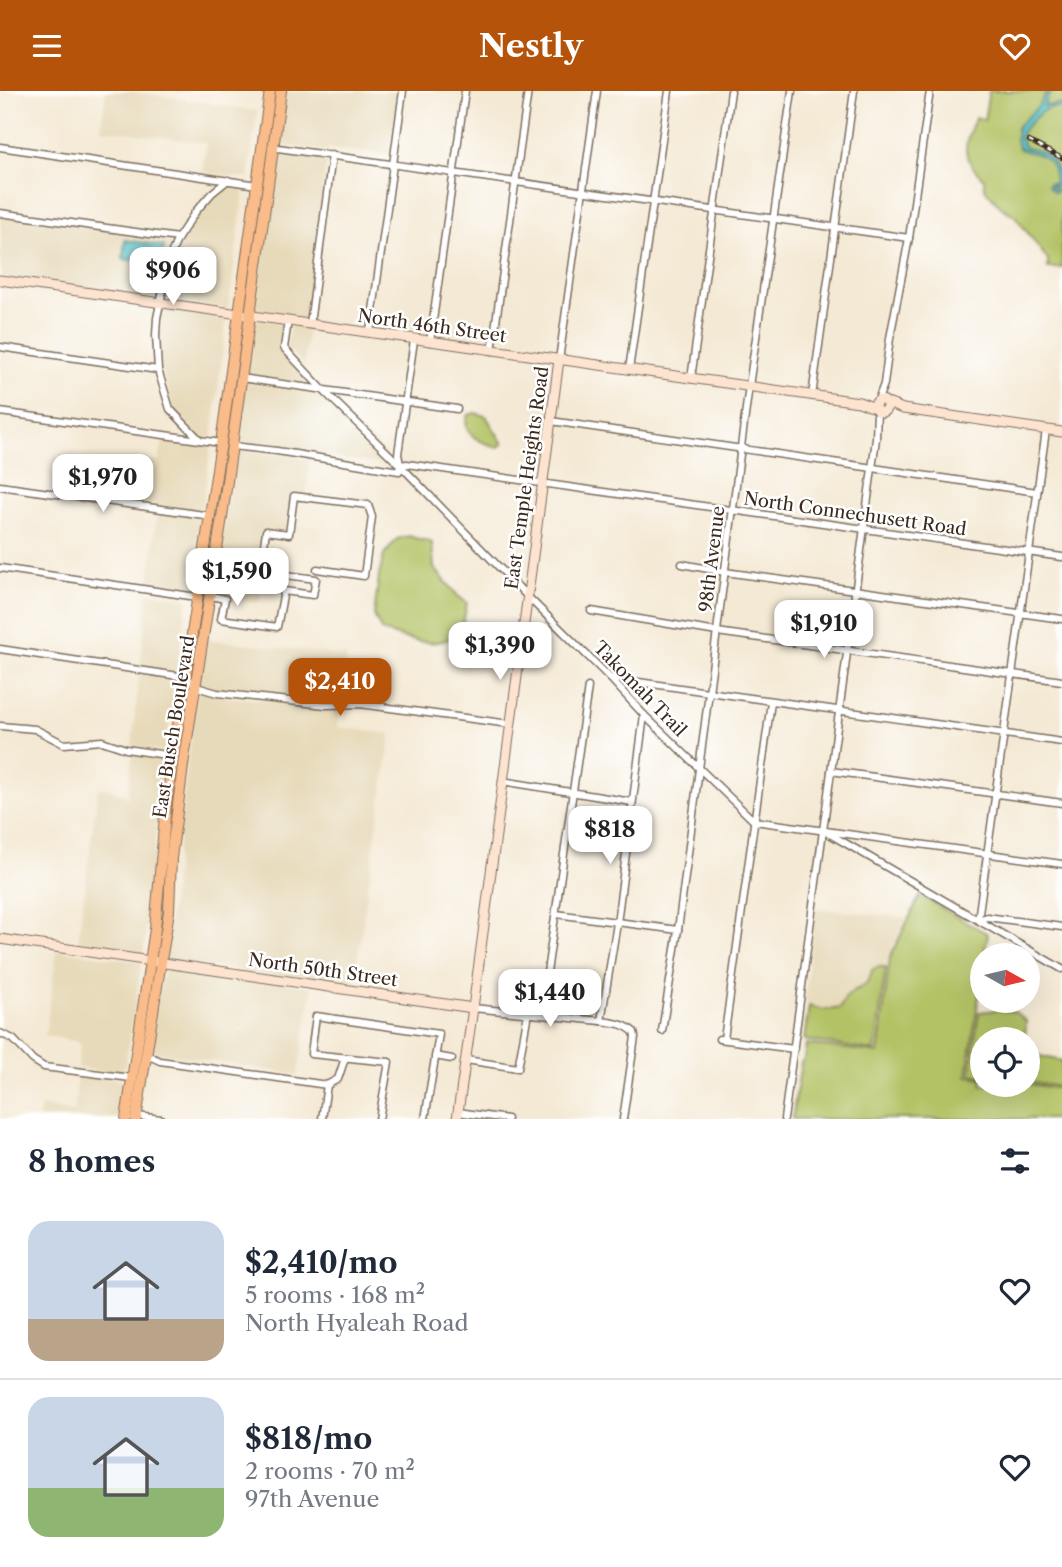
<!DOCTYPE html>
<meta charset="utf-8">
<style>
body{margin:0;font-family:"Libre Caslon Text",serif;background:#f6f6f7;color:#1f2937;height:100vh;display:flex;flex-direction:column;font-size:26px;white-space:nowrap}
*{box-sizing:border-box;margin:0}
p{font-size:23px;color:#747a83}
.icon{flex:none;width:38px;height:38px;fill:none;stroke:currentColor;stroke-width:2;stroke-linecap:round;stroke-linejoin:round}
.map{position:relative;height:1028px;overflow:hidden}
.details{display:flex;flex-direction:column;background:#fff;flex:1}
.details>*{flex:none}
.needle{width:46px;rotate:98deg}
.fabs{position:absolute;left:970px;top:852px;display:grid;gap:14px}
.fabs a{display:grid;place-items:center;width:70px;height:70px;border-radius:50%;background:#fff;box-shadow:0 7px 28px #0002;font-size:35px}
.price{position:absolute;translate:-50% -60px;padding:0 16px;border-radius:14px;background:#fff;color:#222;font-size:23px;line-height:46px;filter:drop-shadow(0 2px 4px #0008)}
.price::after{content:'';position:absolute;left:50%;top:42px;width:21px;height:16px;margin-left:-10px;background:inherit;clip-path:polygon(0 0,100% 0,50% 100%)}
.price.on{background:#b45309;color:#fff}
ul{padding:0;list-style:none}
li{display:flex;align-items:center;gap:21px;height:175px;padding:0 28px}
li+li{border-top:2px solid #e0e1e3}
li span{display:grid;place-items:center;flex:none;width:196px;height:140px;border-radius:21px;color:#555}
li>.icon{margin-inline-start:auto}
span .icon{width:84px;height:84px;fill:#fffc;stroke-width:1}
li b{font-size:30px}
h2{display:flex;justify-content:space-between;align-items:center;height:84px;padding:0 28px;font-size:30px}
header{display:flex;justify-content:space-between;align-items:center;height:91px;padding:0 28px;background:#b45309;color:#fff;font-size:32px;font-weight:700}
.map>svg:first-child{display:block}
</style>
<header><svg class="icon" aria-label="menu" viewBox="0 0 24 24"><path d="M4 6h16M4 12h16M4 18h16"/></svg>Nestly<svg class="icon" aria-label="heart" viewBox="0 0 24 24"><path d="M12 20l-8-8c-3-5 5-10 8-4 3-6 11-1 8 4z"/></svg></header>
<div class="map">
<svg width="1062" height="1028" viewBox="0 0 1062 1028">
<rect width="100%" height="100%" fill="#fff"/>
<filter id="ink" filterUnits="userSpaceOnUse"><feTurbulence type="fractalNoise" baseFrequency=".0143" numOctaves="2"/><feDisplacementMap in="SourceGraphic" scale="14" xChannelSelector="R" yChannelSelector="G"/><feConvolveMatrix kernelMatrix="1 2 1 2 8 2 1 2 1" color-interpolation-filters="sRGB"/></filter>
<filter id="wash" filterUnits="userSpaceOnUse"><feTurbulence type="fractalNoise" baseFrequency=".00686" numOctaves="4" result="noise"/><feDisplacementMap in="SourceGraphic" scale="28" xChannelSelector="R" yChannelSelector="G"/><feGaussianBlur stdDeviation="1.57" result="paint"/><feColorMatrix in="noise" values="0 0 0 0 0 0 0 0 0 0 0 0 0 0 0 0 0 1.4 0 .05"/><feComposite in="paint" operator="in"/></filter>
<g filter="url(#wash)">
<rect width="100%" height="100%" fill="#f4e9d4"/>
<g fill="#e7daba">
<polygon points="106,0 129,0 257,20 248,87 202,82 206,52 101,38"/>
<polygon points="285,0 400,0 391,64 328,57 327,60 277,54"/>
<polygon points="276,59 327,66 307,230 253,222"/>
<polygon points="229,92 245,94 228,218 164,209 173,166 181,148 199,122 215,104"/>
<polygon points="0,124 174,149 167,164 158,208 0,186"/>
<polygon points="163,214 227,224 212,348 201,347 173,317 161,278 159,244 160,227"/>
<polygon points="252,227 284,232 281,248 281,258 316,295 244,285"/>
<polygon points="290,233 308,235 304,274 287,256"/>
<polygon points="243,291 322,301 397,374 384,374 236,351"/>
<polygon points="164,347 211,354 202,421 138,412 145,369 158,371"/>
<polygon points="235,357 310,368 306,403 292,402 286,440 263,440 257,477 264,478 259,511 227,507 214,503"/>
<polygon points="157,420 201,426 189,502 149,496"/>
<polygon points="148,502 188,507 176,582 140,576"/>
<polygon points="207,548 347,565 341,610 326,611 218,599 199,593"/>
<polygon points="139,582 175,587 165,661 132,656"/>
<polygon points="198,599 217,605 341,616 338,636 391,643 353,897 165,869 188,668"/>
<polygon points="132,661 164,667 143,866 76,856 78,851 98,697 108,698 128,706"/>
<polygon points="816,817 906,827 888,865 886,876 877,876 872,879 871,888 862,896 847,904 840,916 829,920 818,919 804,911"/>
<polygon points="57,859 142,871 124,984 78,977 80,951 45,945"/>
<polygon points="164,874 312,896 298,984 150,960"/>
<polygon points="77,983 123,989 117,1028 39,1028 41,1015 74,1021"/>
</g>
<g fill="#b3c265" stroke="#777642" stroke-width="2">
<path d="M989,0H1062V177H1048V169L1015,125L1001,116L986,99L984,95V88C960,67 963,53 976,26L984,29Z"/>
<path d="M475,322L486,325L503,353L498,356C482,352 460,344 468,324Z"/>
<path d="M409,445L421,449H426L432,452L434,477L458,505L467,512C465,519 465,527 462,534C448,564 404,548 381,539L374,524L379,485L384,464L397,448Z"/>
<polygon points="920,805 988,843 984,864 982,864 982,884 967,985 982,987 982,994 1027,993 1062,998 1062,1028 792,1028 801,972 804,968 806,953 878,962 890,866"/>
<path d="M877,876H886L875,960L804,949L809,915C820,919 828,920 840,917C842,913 844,909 847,905C857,895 869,898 872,879Z"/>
<polygon points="998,919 1015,921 1026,930 1025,948 982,948 982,985 970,983 979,921"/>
<polygon points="1027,956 1036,964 1062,970 1062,996 1027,991"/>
</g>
<g fill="#50bec4" stroke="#467471" stroke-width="2">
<path d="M1047,0H1053L1048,5L1044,15L1061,13L1062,16C1046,15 1040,21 1030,32C1024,37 1022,39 1020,47L1025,57C1042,59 1052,64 1057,80L1059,81L1062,102L1056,94H1051L1057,100L1054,101L1048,95L1049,92L1055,91C1054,83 1053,74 1047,69C1031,53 1012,72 1017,36L1039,15Z"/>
<polygon points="125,149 164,155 160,172 123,168"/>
</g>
</g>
<g filter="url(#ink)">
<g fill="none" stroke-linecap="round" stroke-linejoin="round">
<g stroke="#7c6d5e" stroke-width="9">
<g id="street">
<polyline points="0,56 257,94"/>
<polyline points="271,56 909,147"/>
<polyline points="0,122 178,147"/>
<polyline points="288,230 284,257 323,299 400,374 527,505 610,587 644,624 754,730 1062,773"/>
<polyline points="310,233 332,64"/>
<polyline points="370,242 403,0"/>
<polyline points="430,251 465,0"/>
<polyline points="0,256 158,279"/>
<polyline points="492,260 528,0"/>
<polyline points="559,269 597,0"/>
<polyline points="629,279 669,0"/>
<polyline points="241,287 457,318"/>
<polyline points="691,288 731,0"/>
<polyline points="812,305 854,0"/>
<polyline points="878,309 884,293 890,247 909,147 930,0"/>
<polyline points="0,321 221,352"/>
<polyline points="551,330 1037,401"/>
<polyline points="1046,339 978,829 987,826 1062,836"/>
<polyline points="200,349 170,318 158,279 156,244 157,227 170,165 178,147 196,120 212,102 228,89"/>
<polyline points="232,355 277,360 399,380 400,374 407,373 1062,466"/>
<polyline points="400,373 398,363 414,249"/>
<polyline points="0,395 211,425"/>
<polyline points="682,473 725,481 1062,528"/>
<polyline points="0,477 197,506"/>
<polyline points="211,505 225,508 221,528 277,536 284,500 313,504 316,488 286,484 283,478 261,475 266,440 289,443 294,405 368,414 372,426 364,485 317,478"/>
<polyline points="591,520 717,541 1062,590"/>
<polyline points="0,558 185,586 200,597 217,602 326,614 360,613 510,633"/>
<polyline points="610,587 1062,651"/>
<polyline points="0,635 35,638 64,653 102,650 126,658 173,665"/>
<polyline points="831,680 1062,712"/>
<polyline points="502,690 632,711"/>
<polyline points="828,742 1062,878"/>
<polyline points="556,823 678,839"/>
<path d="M473,917L601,930C614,932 624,932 634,941L635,946L623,1028"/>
<polyline points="541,923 588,596"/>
<polyline points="601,930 617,832 644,624"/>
<polyline points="662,940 678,839 748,302 792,0"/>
<polyline points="0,942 13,948 33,969 44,976 131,987"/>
<polyline points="719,948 794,958"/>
<polyline points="724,948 771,611"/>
<polyline points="147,964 160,970 327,994 338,988 345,967"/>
<polyline points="435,965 452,968"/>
<polyline points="466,969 518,977 528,922"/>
<polyline points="458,1021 507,1028"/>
<polyline points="137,1025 161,1028"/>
<polyline points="322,1028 327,994"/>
<polyline points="379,1028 389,971 311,963 316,925 439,943 425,1028"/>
<polyline points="784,1028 876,348 877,319"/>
</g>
</g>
<g stroke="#7c6d5e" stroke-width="11">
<g id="secondary">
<polyline points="0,189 859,311 875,317"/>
<circle cx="881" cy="315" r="6"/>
<polyline points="887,312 903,318 1062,341"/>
<polyline points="0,848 473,917"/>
<polyline points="457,1028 473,917 559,269"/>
</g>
</g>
<g stroke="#7c6d5e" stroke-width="12">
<g id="primary">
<polyline points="126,1028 155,838 166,714 221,352 270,0"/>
<polyline points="136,1028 169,820 171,767 184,667 222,426 281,0"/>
</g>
</g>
<use href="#street" stroke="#fff" stroke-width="6"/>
<use href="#secondary" stroke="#fde4d0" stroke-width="9"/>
<use href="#primary" stroke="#f9bc8a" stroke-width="10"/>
<g stroke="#3b2a1e" stroke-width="4.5">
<polyline id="rail" points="1029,50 1062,67"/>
</g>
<use href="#rail" stroke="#fff" stroke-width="2" stroke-dasharray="5" stroke-linecap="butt"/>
</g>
</g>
<g text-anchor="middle" stroke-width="5" stroke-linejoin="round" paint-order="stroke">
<g font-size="18" fill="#3b2a1e" stroke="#fff">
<text transform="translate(432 235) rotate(8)" y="6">North 46th Street</text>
<text transform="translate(527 387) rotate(-82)" y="6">East Temple Heights Road</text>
<text transform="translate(855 423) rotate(8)" y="6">North Connechusett Road</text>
<text transform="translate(712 468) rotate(-83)" y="6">98th Avenue</text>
<text transform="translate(640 598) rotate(46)" y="6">Takomah Trail</text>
<text transform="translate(174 636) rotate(-81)" y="6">East Busch Boulevard</text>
<text transform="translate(323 879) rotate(8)" y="6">North 50th Street</text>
</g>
</g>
</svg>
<div class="fabs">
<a><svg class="needle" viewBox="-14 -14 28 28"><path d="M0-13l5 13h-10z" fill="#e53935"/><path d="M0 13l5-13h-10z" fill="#747a83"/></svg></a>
<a><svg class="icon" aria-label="locate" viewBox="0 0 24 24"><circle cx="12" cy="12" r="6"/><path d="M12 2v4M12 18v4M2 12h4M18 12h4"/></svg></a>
</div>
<b class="price" style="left:173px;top:216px">$906</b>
<b class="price" style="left:103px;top:423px">$1,970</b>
<b class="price" style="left:237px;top:517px">$1,590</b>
<b class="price" style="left:824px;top:569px">$1,910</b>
<b class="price" style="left:500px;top:591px">$1,390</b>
<b class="price on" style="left:340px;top:627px">$2,410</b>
<b class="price" style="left:610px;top:775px">$818</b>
<b class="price" style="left:550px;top:938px">$1,440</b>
</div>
<section class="details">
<h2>8 homes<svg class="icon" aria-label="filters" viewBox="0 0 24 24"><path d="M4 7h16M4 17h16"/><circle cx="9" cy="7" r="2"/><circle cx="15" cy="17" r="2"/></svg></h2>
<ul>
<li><span style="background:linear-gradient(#c9d6e8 70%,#b9a48a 0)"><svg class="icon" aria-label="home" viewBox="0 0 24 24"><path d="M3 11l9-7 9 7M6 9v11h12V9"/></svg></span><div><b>$2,410/mo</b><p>5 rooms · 168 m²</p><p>North Hyaleah Road</p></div><svg class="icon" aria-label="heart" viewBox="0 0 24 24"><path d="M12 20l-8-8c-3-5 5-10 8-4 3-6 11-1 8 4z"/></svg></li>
<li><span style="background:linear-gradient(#c9d6e8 65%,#8fb573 0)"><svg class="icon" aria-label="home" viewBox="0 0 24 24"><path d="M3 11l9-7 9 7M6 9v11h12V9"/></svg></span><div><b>$818/mo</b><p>2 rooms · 70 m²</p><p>97th Avenue</p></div><svg class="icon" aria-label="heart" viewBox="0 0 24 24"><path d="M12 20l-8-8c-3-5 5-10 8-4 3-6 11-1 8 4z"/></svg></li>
</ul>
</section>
